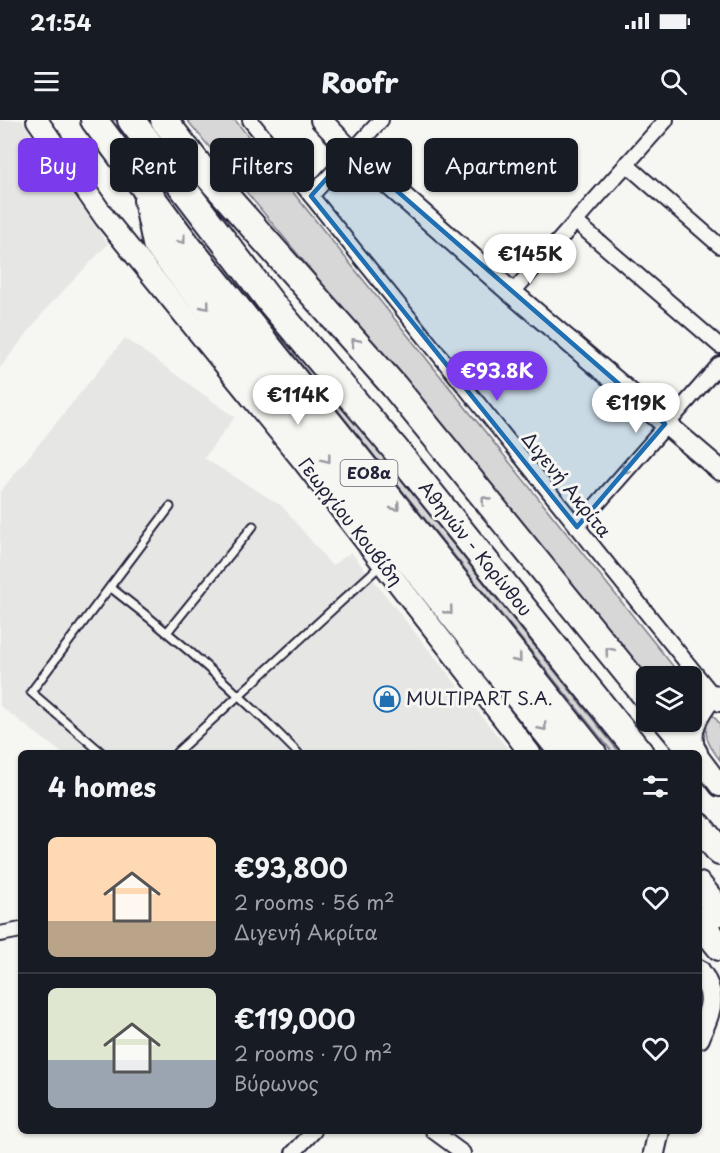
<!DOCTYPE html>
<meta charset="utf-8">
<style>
body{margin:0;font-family:"Playpen Sans",sans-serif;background:#20242c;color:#f1f3f6;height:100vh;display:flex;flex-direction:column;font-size:22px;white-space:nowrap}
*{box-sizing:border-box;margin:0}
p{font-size:20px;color:#9ea1a6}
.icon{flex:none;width:33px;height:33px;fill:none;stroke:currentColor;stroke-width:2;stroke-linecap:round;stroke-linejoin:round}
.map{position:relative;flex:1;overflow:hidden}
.details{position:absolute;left:18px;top:630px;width:684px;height:384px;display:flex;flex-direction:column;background:#171b24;border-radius:9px;box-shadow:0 2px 4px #0004}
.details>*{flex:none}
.banner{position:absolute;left:18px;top:18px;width:684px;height:54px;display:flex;gap:12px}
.fabs{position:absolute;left:636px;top:546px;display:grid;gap:12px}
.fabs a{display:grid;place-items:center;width:66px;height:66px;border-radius:9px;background:#171b24;box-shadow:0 2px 4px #0004;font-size:30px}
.price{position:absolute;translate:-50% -51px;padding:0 14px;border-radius:21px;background:#fff;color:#222;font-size:20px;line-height:39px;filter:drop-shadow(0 2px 3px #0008)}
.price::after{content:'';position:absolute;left:50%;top:36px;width:18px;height:14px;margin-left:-9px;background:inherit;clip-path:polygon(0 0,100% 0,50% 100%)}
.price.on{background:#7c3aed;color:#fff}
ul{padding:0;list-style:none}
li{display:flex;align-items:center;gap:18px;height:150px;padding:0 30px}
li+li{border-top:2px solid #363941}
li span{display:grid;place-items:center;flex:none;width:168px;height:120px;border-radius:9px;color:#555}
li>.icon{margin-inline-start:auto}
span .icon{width:72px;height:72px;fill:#fffc;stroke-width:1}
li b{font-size:26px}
h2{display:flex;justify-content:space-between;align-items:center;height:72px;padding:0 30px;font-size:26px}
.pill{padding:0 21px;border-radius:9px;background:#171b24;box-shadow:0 2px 4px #0004;font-size:21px;line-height:54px}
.pill.on{background:#7c3aed;color:#fff}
.status{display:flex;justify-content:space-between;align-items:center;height:42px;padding:0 30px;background:#171b24;direction:ltr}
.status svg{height:16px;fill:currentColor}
header{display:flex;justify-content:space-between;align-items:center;height:78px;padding:0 30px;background:#171b24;font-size:27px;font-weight:800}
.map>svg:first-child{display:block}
</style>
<div class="status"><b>21:54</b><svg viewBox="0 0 49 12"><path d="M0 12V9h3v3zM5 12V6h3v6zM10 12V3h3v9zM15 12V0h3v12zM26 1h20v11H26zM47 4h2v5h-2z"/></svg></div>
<header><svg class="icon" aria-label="menu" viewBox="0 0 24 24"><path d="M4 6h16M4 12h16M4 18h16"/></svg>Roofr<svg class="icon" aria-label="search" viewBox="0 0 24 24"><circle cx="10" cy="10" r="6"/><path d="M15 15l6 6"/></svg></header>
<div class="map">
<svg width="720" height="1033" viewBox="0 0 720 1033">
<rect width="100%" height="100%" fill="#f6f6f2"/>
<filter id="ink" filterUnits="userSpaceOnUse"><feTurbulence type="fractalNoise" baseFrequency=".0167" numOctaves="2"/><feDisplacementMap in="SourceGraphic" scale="12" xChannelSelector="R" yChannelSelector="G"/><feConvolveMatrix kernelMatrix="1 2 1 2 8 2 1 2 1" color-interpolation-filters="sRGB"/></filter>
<g filter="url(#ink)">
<g fill="#e6e6e4">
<polygon points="0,0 22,0 108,124 47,188 0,248"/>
<polygon points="125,218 235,297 204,338 282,386 332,446 351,432 511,633 62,633 0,586 0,372"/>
</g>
<g fill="#d7d7d7" stroke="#7c7c89" stroke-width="1.5">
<polygon points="111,0 118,0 203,112 620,633 613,633 198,116"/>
<polygon points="187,0 235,0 681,556 646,556"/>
<path d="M712,594L720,604V640C708,625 700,612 712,594Z"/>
</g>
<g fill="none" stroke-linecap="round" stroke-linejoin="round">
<g stroke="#22223b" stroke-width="11">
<g id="lane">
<path d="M110,467C177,518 239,573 298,633"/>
<polyline points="168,511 253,406"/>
<polyline points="102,633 31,572 170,387"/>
<polyline points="176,633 381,445"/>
</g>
</g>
<g stroke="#22223b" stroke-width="18">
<g id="street">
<polyline points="250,0 720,584"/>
<polyline points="626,44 720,126"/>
<polyline points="311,76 381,0"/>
<polyline points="576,102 720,226"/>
<polyline points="512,173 666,0"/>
<polyline points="577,407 720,244"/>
<polyline points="0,814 21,810"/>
<polyline points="433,1011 463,1033"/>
<polyline points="293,1033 314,1011"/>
</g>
</g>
<g stroke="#22223b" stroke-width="24">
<g id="secondary">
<polyline points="37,0 105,98 301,339 530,633"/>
<polyline points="321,0 351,31 512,173 720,350"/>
<path d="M696,633C686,610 699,594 713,575"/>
<polyline points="699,638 720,666"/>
<path d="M699,850C718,877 711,888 699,918"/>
<polyline points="654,1033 659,1011"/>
</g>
</g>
<g stroke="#22223b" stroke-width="30">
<g id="highway">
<polyline points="94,0 187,125 593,633"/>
<polyline points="131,0 272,184 395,329 640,633"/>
<polyline points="164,0 201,48 394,266 646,576"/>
<polyline points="147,80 156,124 563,633"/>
<polyline points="668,602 694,633"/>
<polyline points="699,706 720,732"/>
<polyline points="699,766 720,792"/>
<polyline points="699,801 720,827"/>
</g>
</g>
<use href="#lane" stroke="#f6f6f2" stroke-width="7"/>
<use href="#street" stroke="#f6f6f2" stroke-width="14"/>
<use href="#secondary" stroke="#f6f6f2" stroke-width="20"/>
<use href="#highway" stroke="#f6f6f2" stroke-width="26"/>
</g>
<defs><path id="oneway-chevron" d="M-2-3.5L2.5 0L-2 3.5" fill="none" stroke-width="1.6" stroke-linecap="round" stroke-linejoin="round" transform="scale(1.5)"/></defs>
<g stroke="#9797a0">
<use href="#oneway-chevron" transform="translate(182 120) rotate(52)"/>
<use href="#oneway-chevron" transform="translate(206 186) rotate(51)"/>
<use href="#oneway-chevron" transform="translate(355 222) rotate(-131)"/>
<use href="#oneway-chevron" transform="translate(327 339) rotate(52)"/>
<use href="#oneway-chevron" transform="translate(625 350) rotate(131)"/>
<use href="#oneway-chevron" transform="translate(485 380) rotate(-129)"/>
<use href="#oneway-chevron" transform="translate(396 387) rotate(51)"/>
<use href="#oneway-chevron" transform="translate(449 491) rotate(51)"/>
<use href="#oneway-chevron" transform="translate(609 531) rotate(-130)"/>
<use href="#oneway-chevron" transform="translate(518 539) rotate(51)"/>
<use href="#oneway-chevron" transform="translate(543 607) rotate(51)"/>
</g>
</g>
<path fill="#1f6fb2" fill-opacity="0.2" stroke="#1f6fb2" stroke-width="4.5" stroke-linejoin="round" d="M351,31L665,304L577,407L311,76Z"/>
<defs>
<g id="shop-ring" transform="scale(1.35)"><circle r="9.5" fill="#f6f6f2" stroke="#1f6fb2" stroke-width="1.5"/><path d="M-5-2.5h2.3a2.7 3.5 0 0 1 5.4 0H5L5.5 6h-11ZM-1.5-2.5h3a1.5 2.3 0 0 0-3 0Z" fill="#1f6fb2"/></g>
</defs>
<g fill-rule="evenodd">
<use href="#shop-ring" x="387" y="579"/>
</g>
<g text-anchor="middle" stroke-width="6" stroke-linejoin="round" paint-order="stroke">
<rect fill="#f6f6f2" stroke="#626272" stroke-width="1.5" x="340.5" y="340" width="57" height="26" rx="4.5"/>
<g font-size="16" font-weight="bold" fill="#22223b">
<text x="369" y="359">ΕΟ8α</text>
</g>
<g font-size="18" fill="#22223b" stroke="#f6f6f2">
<text transform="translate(566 365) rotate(51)" y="6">Διγενή Ακρίτα</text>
<text transform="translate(350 402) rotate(52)" y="6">Γεωργίου Κουβίδη</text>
<text transform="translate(475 429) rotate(51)" y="6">Αθηνών - Κορίνθου</text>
</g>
<g font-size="18" fill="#22223b" stroke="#f6f6f2" text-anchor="start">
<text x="406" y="585">MULTIPART S.A.</text>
</g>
</g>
</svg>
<div class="fabs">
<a><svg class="icon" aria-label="layers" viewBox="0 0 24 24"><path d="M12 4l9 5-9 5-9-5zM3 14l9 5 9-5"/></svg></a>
</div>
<b class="price" style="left:530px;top:165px">€145K</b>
<b class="price on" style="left:497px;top:282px">€93.8K</b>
<b class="price" style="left:298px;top:306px">€114K</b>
<b class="price" style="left:636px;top:314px">€119K</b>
<div class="banner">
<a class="pill on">Buy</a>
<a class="pill">Rent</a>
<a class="pill">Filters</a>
<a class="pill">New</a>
<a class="pill">Apartment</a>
</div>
<section class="details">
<h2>4 homes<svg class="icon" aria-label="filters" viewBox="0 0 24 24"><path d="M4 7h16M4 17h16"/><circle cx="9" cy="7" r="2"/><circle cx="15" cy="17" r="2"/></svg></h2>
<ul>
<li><span style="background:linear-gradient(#ffd9b3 70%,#b9a48a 0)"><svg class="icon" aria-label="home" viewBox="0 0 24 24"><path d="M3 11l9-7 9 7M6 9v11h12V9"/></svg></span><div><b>€93,800</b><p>2 rooms · 56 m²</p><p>Διγενή Ακρίτα</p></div><svg class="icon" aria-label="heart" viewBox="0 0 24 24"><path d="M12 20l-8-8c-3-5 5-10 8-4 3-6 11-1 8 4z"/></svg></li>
<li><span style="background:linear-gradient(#dfe7d0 60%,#9aa5b1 0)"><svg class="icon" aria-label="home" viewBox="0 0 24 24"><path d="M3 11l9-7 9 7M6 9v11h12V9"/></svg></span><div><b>€119,000</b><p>2 rooms · 70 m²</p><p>Βύρωνος</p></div><svg class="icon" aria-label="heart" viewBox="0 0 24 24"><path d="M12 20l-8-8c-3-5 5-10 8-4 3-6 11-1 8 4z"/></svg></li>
</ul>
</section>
</div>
